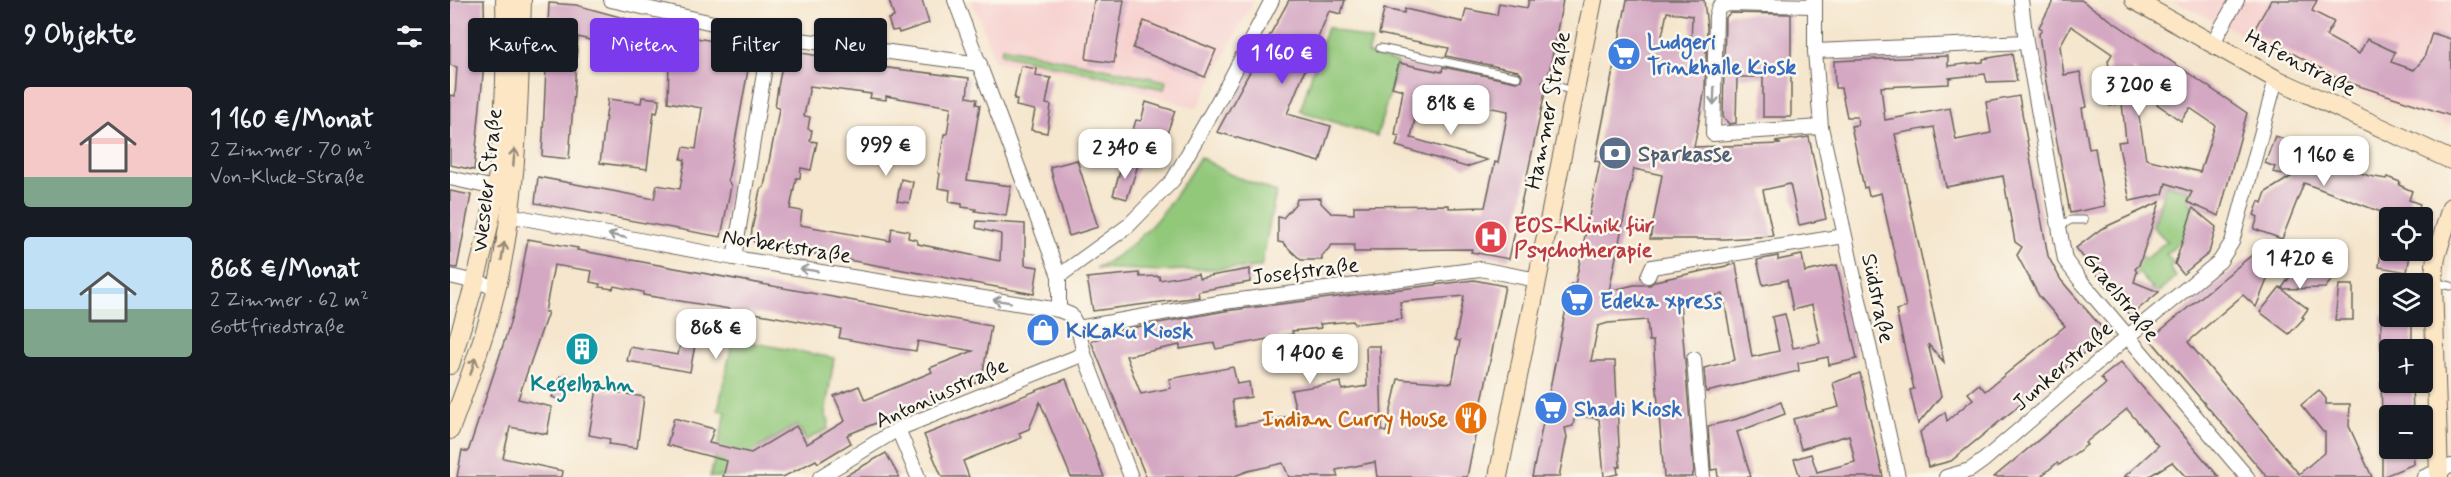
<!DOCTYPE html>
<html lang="de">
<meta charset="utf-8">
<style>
body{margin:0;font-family:Mynerve,sans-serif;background:#20242c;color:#f1f3f6;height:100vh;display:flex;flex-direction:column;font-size:22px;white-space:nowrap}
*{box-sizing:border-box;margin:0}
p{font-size:20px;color:#9ea1a6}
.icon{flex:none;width:33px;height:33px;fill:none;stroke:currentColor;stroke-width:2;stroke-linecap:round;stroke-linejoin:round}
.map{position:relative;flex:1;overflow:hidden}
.panel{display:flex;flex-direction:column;background:#171b24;width:450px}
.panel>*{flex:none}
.guide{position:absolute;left:18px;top:18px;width:570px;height:54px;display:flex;gap:12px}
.controls{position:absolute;left:1929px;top:207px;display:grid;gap:12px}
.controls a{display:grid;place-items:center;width:54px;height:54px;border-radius:6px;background:#171b24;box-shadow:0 2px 4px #0004;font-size:30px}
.price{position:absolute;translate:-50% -51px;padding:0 14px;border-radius:12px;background:#fff;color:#222;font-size:20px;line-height:39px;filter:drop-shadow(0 2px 3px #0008)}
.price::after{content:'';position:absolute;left:50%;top:36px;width:18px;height:14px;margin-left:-9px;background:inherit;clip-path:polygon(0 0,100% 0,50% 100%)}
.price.on{background:#7c3aed;color:#fff}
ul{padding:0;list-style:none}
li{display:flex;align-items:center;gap:18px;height:150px;padding:0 24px}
li span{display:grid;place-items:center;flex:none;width:168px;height:120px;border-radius:6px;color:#555}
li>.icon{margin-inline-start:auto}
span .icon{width:72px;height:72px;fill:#fffc;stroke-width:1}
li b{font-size:26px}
h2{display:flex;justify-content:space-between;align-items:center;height:72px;padding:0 24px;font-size:26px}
.chip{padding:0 21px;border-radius:6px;background:#171b24;box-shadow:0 2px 4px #0004;font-size:21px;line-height:54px}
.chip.on{background:#7c3aed;color:#fff}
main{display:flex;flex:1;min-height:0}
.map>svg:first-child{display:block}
</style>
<main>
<section class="panel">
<h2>9 Objekte<svg class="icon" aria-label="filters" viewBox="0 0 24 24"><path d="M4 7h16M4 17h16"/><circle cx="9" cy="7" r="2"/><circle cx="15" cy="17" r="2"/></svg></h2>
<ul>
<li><span style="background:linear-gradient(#f6c9c9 75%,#7fa58c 0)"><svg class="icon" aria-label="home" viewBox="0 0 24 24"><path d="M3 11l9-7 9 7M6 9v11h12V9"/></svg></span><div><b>1 160 €/Monat</b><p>2 Zimmer · 70 m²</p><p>Von-Kluck-Straße</p></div></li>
<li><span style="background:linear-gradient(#bfe0f5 60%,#7fa58c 0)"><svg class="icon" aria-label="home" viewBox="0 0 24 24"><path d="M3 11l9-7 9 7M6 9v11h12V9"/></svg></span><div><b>868 €/Monat</b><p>2 Zimmer · 62 m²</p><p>Gottfriedstraße</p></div></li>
</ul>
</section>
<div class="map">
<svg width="2001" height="477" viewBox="0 0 2001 477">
<rect width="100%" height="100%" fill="#fbf7ec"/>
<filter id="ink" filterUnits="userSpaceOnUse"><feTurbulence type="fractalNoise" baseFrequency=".0167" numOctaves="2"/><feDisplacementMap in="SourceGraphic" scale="12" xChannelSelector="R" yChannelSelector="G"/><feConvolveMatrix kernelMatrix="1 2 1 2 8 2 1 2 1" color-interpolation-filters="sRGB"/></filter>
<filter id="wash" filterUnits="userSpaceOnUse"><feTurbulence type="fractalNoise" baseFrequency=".008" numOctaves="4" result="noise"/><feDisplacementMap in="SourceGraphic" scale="24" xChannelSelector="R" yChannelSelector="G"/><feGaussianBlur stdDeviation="1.35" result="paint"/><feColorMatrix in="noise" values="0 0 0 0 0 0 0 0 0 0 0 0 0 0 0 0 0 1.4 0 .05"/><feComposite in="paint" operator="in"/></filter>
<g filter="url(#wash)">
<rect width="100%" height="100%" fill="#f5e6cd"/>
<g fill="#f7d0ce">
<polygon points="522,0 804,0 747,109 651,79 545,61"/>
<polygon points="1723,0 2001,0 2001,126 1894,86"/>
</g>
<g fill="#92c87a" stroke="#57724b" stroke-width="1.5">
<polygon points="877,27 922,41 918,54 948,63 927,136 850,111"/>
<polygon points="552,47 716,81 714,89 551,54"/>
<path d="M750,157L779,174L826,192L811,267L712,271L646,268C693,246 724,200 750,157Z"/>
<polygon points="1716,184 1742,192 1737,202 1744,206 1735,238 1716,254 1724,263 1719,268 1726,277 1707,294 1689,273 1679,281 1683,249 1695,259 1717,241 1703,227"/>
<polygon points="283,339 384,358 375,415 379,421 378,429 356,440 347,425 309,448 302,477 260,477 276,412 268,410"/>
</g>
<g id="blocks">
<g fill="#d4a7c2" fill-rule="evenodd">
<polygon points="0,0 34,0 35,53 24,170 0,165 0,95 5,96 7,67 0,65"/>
<polygon points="439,0 472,0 479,23 449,33 448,30 442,31 438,19 444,17"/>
<polygon points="644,0 674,0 664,63 636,59"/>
<polygon points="839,0 895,0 891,14 879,11 837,114 881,126 870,162 767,132"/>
<polygon points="1079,0 1113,0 1098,78 1092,82 1096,88 1059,259 1021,252 1022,249 920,250 920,252 904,252 904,245 882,245 872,256 872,260 851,260 833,243 828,242 828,217 833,218 846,203 847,199 871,198 871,203 881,213 904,214 904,206 999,205 999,208 1035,207 1045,162 1048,163 1058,111 970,94 961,138 1037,160 1016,167 946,146 949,136 945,135 953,90 942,87 949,63 992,72 993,67 1066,82 1072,80 1072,75 1068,71 996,56 999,48 929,34 934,9 954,13 955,9 1013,22 1016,9 1047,15 1049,3 1077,8"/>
<path d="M1177,0H1254L1257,28L1255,89L1244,147L1331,144L1325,142L1359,137L1376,219L1349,225L1340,184L1313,190L1323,236L1275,239H1200L1212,175L1184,169L1159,291L1184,285H1200L1205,281L1286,264L1302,357L1329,351L1322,317L1335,314L1343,348L1370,343L1362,305L1343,310L1337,280L1313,285L1307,260L1328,256V260L1352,255L1355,272L1387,265L1407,359L1379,365L1378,357L1348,363L1349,371L1256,392L1254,368L1285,360L1273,294L1230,301L1244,471L1242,477H1214L1203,341H1199L1197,320L1158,323L1148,326L1141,361H1165L1170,467H1167L1168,474L1154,477L1149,419L1125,414L1123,426L1115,428L1117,437L1109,477H1082L1121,284L1125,285L1150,162L1145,161ZM1217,12L1242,16L1241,47L1211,41Z"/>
<path d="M1604,0H1631L1797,113L1769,216L1737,202L1742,192L1716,183L1713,194L1680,201L1668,142L1676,141L1672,103L1660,106L1657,82L1661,81L1658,61L1662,54L1621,26L1610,46L1614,75L1630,72L1637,107L1632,108L1639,149L1645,148L1655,206L1620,213L1595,77L1589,34L1592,29L1589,27ZM1681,68L1715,92L1707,104L1731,121L1740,108L1765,125L1750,172L1696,159Z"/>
<polygon points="1821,0 1867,0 1862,11 1884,22 1876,36 1909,54 1917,39 1945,52 1941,62 1964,70 1974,58 1982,33 2001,39 2001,116 1894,81 1803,32"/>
<polygon points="99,3 126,5 214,29 213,32 302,48 278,180 281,186 271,237 85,203 88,177 204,199 207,185 230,189 235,160 231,159 234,147 246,149 252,108 218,102 219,61 128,37 119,159 92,156"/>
<polygon points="1280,13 1341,14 1341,117 1313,117 1313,77 1287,77 1286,123 1279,124 1273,117 1275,18"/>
<polygon points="694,21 766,50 755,77 683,48"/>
<polygon points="335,50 375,57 374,60 519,78 517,97 527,99 526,104 530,105 517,180 561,186 556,216 525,211 526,209 512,207 512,204 499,202 500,190 488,188 490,174 488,173 494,134 497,134 501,107 436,96 436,100 420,98 421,94 360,86 354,116 360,117 358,129 362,130 360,141 367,142 361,170 351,168 350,178 346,178 340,209 352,211 350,225 440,241 442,228 459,231 458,238 467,240 468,244 550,261 551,234 526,228 527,221 575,224 575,265 588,267 584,294 305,243 301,238 302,229 310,190 314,187 326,126 329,108 325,107 328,87"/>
<polygon points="1562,54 1567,81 1537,82 1535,74 1499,78 1499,84 1431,87 1435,120 1500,108 1506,140 1541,133 1536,102 1569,96 1598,256 1611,280 1657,334 1501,461 1478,467 1470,432 1495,412 1497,421 1523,399 1518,393 1529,384 1535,391 1615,326 1589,296 1567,255 1572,247 1565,242 1553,176 1496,187 1484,127 1445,134 1494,362 1478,344 1491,396 1468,424 1460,390 1464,389 1446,310 1456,307 1431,193 1419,196 1417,187 1414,188 1401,126 1408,125 1407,117 1397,117 1391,88 1385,88 1384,61 1498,56 1498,66 1533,62 1533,59"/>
<polygon points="571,66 587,69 586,76 601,78 596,104 601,105 597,133 581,130 585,110 566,106 567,99 564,99"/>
<polygon points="192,97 210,99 207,113 204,112 197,169 150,163 158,99 191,103"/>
<polygon points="696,102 725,111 706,164 680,156 686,135 682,133 686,120 691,121"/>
<polygon points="1825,136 1878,154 1876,160 1919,176 1936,179 1937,177 1950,182 1949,185 1962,191 1959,200 1970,204 1967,218 1938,218 1939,215 1854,183 1832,239 1804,229 1808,217 1804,215 1809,201 1812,203 1816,192 1842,176 1823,172 1825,167 1815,163"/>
<polygon points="627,160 648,227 619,236 600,167"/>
<polygon points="673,161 688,165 677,199 663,195"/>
<polygon points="451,179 463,182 459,203 447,201"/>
<polygon points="0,191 21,195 7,268 0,267"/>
<polygon points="1710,202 1689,265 1685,269 1687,272 1684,282 1709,292 1680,316 1626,248 1651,229"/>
<polygon points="1743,208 1766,227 1759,253 1733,274 1725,264"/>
<polygon points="78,239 128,248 127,250 541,326 532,378 528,382 469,405 468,403 455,411 397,435 401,443 368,463 366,460 333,477 273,477 277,461 217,445 224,418 264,429 259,443 301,453 346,426 357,444 395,421 384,396 409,386 415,400 482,372 480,368 523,351 468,341 466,351 445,348 389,338 391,329 299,312 296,326 277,323 280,309 193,295 193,292 164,286 163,289 149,287 150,284 140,282 142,271 104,265 95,312 98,312 68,399 102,407 97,434 60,427 53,458 113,471 112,477 7,477 12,450 18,452 57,333 67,298"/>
<polygon points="1867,250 1880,259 1881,266 1893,266 1875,288 1832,289 1858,309 1852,317 1854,318 1839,334 1810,312 1830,287 1832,288 1858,251"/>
<polygon points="1931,250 1961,250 1957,272 1929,267"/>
<polygon points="1802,255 1821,270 1806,307 1793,295 1738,342 1849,474 1875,452 1875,432 1873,432 1851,405 1869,390 1876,399 1876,404 1900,404 1899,426 1922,477 1817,477 1700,339"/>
<polygon points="800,269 800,282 748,291 749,297 643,311 637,278 689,273 690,277 709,276 710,280 748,273 749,278"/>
<path d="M1024,280L1055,286L1017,477H927L925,462L886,470L888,477H839L833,463L798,471L782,477H696L641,341L670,330L775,311ZM1014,296L1005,340L1010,341L1002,383L948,379L936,432L932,431L930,346H916L917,386L892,390L891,382L841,390L847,415L786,426L782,400L801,397L799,382L787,384L783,367L719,379L721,388L691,394L676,356L730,345V349L764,343L766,349L843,334L842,331L871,328L870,324L903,321L904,324L952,319L950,302Z"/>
<polygon points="1889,285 1903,285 1903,320 1885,320"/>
<rect x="1931" y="316" width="31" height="34"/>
<polygon points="233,331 247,334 240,372 177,361 180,347 228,355"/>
<polygon points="1671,362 1769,477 1736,477 1722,462 1698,477 1674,477 1708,446 1677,409 1635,443 1637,445 1609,465 1607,463 1590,477 1544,477 1656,384 1651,378"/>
<polygon points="1410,373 1433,477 1350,477 1344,459 1361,454 1367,472 1405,462 1399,435 1351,449 1343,419 1389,407 1383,383"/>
<polygon points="110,376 124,380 116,402 102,397"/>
<polygon points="616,379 654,477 621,477 590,402 579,429 569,433 571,438 513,461 519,477 492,477 474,435"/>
<polygon points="1931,382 1962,382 1963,416 1932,416"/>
<polygon points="147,389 194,397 187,448 159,444 160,439 139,435"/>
<polygon points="1331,402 1335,414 1287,432 1301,477 1268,477 1267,469 1261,470 1258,426 1287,419"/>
<polygon points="1932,448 1963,448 1964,464 1932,477"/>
<polygon points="436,453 449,477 393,477"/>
</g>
</g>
</g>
<g filter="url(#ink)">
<use href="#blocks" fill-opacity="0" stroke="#68635a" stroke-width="1.5"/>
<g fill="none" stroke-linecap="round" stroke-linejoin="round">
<g stroke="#68635a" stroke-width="9">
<g id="lane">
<polyline points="930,48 1067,77"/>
<polyline points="1097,83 1123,91"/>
<polyline points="1609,226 1621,220 1634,220"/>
<polyline points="1983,282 2001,286"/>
</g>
</g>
<g stroke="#68635a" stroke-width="16">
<g id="street">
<polyline points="161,0 320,36 530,64"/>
<polyline points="505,0 609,276 609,310"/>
<polyline points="1365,0 1365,51 1371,127 1448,477"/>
<polyline points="1571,0 1576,42 1615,260 1630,280 1797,477"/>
<polyline points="1363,6 1278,4 1269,7 1266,16 1263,134 1371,127"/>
<polyline points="1762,44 1787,0"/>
<polyline points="1365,51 1576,42"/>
<polyline points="0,178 45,188"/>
<polyline points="58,215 284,258 609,310 621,315 628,328 634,354 681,477"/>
<polyline points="284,258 320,36"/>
<polyline points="0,276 47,287"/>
<polyline points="609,276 678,226 723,180 779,82 822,0"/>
<polyline points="1198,276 1202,267 1394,236"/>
<polyline points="628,328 774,302 1030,269 1088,280"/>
<polyline points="1244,359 1253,477"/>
<polyline points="448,429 468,477"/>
<polyline points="370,477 448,429 634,354"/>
<polyline points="1496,477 1520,470 1534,460 1677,337 1770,261 1782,242 1826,79"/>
<polyline points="1974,477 2001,466"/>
</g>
</g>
<g stroke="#68635a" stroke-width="20">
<g id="secondary">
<polyline points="1684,0 1826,79 2001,160"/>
<path d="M0,365C16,313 32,263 42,210C55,141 57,70 55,0"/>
<path d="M0,430C19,379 39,327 50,273C68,186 69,89 72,0"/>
<polyline points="1048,477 1143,0"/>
<polyline points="1989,477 1983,282 1986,257 2001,207"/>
</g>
</g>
<use href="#lane" stroke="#fff" stroke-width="7"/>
<use href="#street" stroke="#fff" stroke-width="14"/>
<use href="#secondary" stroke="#fce6c4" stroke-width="18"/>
</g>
<defs><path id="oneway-shaft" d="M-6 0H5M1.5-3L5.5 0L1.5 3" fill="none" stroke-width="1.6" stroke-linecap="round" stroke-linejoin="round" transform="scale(1.5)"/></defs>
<g stroke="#999">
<use href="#oneway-shaft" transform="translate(1264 96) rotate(92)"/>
<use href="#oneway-shaft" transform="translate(167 236) rotate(-169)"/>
<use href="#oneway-shaft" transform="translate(359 270) rotate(-171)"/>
<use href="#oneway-shaft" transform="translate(552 301) rotate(-171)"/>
</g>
<g stroke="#978b78">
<use href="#oneway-shaft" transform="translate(64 157) rotate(-85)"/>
<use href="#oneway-shaft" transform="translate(53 251) rotate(-81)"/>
<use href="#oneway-shaft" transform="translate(23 366) rotate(-73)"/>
</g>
</g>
<defs>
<g id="supermarket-disc" transform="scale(1.725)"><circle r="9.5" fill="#3f7fe0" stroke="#fbf7ec"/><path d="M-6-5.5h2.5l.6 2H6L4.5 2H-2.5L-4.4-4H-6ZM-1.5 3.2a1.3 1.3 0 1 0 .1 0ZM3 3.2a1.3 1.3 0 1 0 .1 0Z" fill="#fff"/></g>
<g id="bank-disc" transform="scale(1.725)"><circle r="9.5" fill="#5c6f8a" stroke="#fbf7ec"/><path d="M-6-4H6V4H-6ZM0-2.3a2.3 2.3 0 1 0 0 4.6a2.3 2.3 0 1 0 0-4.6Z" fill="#fff"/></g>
<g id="hospital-disc" transform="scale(1.725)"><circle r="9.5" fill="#e0444e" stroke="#fbf7ec"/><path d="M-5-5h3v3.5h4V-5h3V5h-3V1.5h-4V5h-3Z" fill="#fff"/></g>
<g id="shop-disc" transform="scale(1.725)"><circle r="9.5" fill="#3f7fe0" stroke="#fbf7ec"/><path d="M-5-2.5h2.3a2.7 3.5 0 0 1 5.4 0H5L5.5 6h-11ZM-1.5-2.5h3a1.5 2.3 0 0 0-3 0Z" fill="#fff"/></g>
<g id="building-disc" transform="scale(1.725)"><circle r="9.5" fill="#0f9aa8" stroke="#fbf7ec"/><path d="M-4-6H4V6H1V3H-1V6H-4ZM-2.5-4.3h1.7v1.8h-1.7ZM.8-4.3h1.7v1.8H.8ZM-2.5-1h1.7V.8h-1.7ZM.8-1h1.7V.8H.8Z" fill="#fff"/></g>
<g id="restaurant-disc" transform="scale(1.725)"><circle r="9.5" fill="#e8710a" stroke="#fbf7ec"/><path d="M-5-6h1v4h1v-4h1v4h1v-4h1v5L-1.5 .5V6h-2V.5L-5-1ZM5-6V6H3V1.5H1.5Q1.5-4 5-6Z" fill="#fff"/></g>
</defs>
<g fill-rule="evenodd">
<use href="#supermarket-disc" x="1174" y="54"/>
<use href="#bank-disc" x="1165" y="153"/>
<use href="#hospital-disc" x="1041" y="237"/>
<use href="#supermarket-disc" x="1127" y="300"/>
<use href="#shop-disc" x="593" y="330"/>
<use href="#building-disc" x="132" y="349"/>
<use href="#supermarket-disc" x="1101" y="408"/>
<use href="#restaurant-disc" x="1021" y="418"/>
</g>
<g text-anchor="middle" stroke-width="5" stroke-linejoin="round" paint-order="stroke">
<g font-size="22" font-weight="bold" fill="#366cbe" stroke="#fbf7ec" text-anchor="start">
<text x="1197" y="49">Ludgeri<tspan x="1197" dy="25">Trinkhalle Kiosk</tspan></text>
<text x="1150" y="308">Edeka xpress</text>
<text x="616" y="338">KiKaKu Kiosk</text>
<text x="1124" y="416">Shadi Kiosk</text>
</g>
<g font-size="22" fill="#1c1c1c" stroke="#fbf7ec">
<text transform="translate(1851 62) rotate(27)" y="8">Hafenstraße</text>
<text transform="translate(1097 110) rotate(-79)" y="8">Hammer Straße</text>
<text transform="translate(36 180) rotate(-84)" y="8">Weseler Straße</text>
<text transform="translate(337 245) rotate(9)" y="8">Norbertstraße</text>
<text transform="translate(855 270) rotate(-7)" y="8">Josefstraße</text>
<text transform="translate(1672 296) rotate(51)" y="8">Graelstraße</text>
<text transform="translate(1429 298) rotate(78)" y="8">Südstraße</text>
<text transform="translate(1612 365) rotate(-41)" y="8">Junkerstraße</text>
<text transform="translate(491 392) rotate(-24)" y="8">Antoniusstraße</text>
</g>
<g font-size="22" font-weight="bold" fill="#4e5e75" stroke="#fbf7ec" text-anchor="start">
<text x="1188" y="161">Sparkasse</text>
</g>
<g font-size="22" font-weight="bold" fill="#be3a42" stroke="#fbf7ec" text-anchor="start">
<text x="1064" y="232">EOS-Klinik für<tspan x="1064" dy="25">Psychotherapie</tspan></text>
</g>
<g font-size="22" font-weight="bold" fill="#0d838f" stroke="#fbf7ec">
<text x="132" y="391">Kegelbahn</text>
</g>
<g font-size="22" font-weight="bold" fill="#c56008" stroke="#fbf7ec" text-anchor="end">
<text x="998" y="426">Indian Curry House</text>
</g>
</g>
</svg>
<div class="controls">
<a><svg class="icon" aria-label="locate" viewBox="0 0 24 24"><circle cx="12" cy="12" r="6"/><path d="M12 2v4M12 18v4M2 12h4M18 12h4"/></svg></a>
<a><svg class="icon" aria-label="layers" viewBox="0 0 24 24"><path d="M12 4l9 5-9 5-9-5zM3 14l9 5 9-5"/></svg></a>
<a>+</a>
<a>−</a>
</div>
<b class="price on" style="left:832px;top:85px">1 160 €</b>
<b class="price" style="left:1689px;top:117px">3 200 €</b>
<b class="price" style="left:1001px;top:136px">818 €</b>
<b class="price" style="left:436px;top:177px">999 €</b>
<b class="price" style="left:675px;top:180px">2 340 €</b>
<b class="price" style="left:1874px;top:187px">1 160 €</b>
<b class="price" style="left:1850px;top:290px">1 420 €</b>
<b class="price" style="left:266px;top:360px">868 €</b>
<b class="price" style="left:860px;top:385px">1 400 €</b>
<div class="guide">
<a class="chip">Kaufen</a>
<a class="chip on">Mieten</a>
<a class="chip">Filter</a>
<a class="chip">Neu</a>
</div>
</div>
</main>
